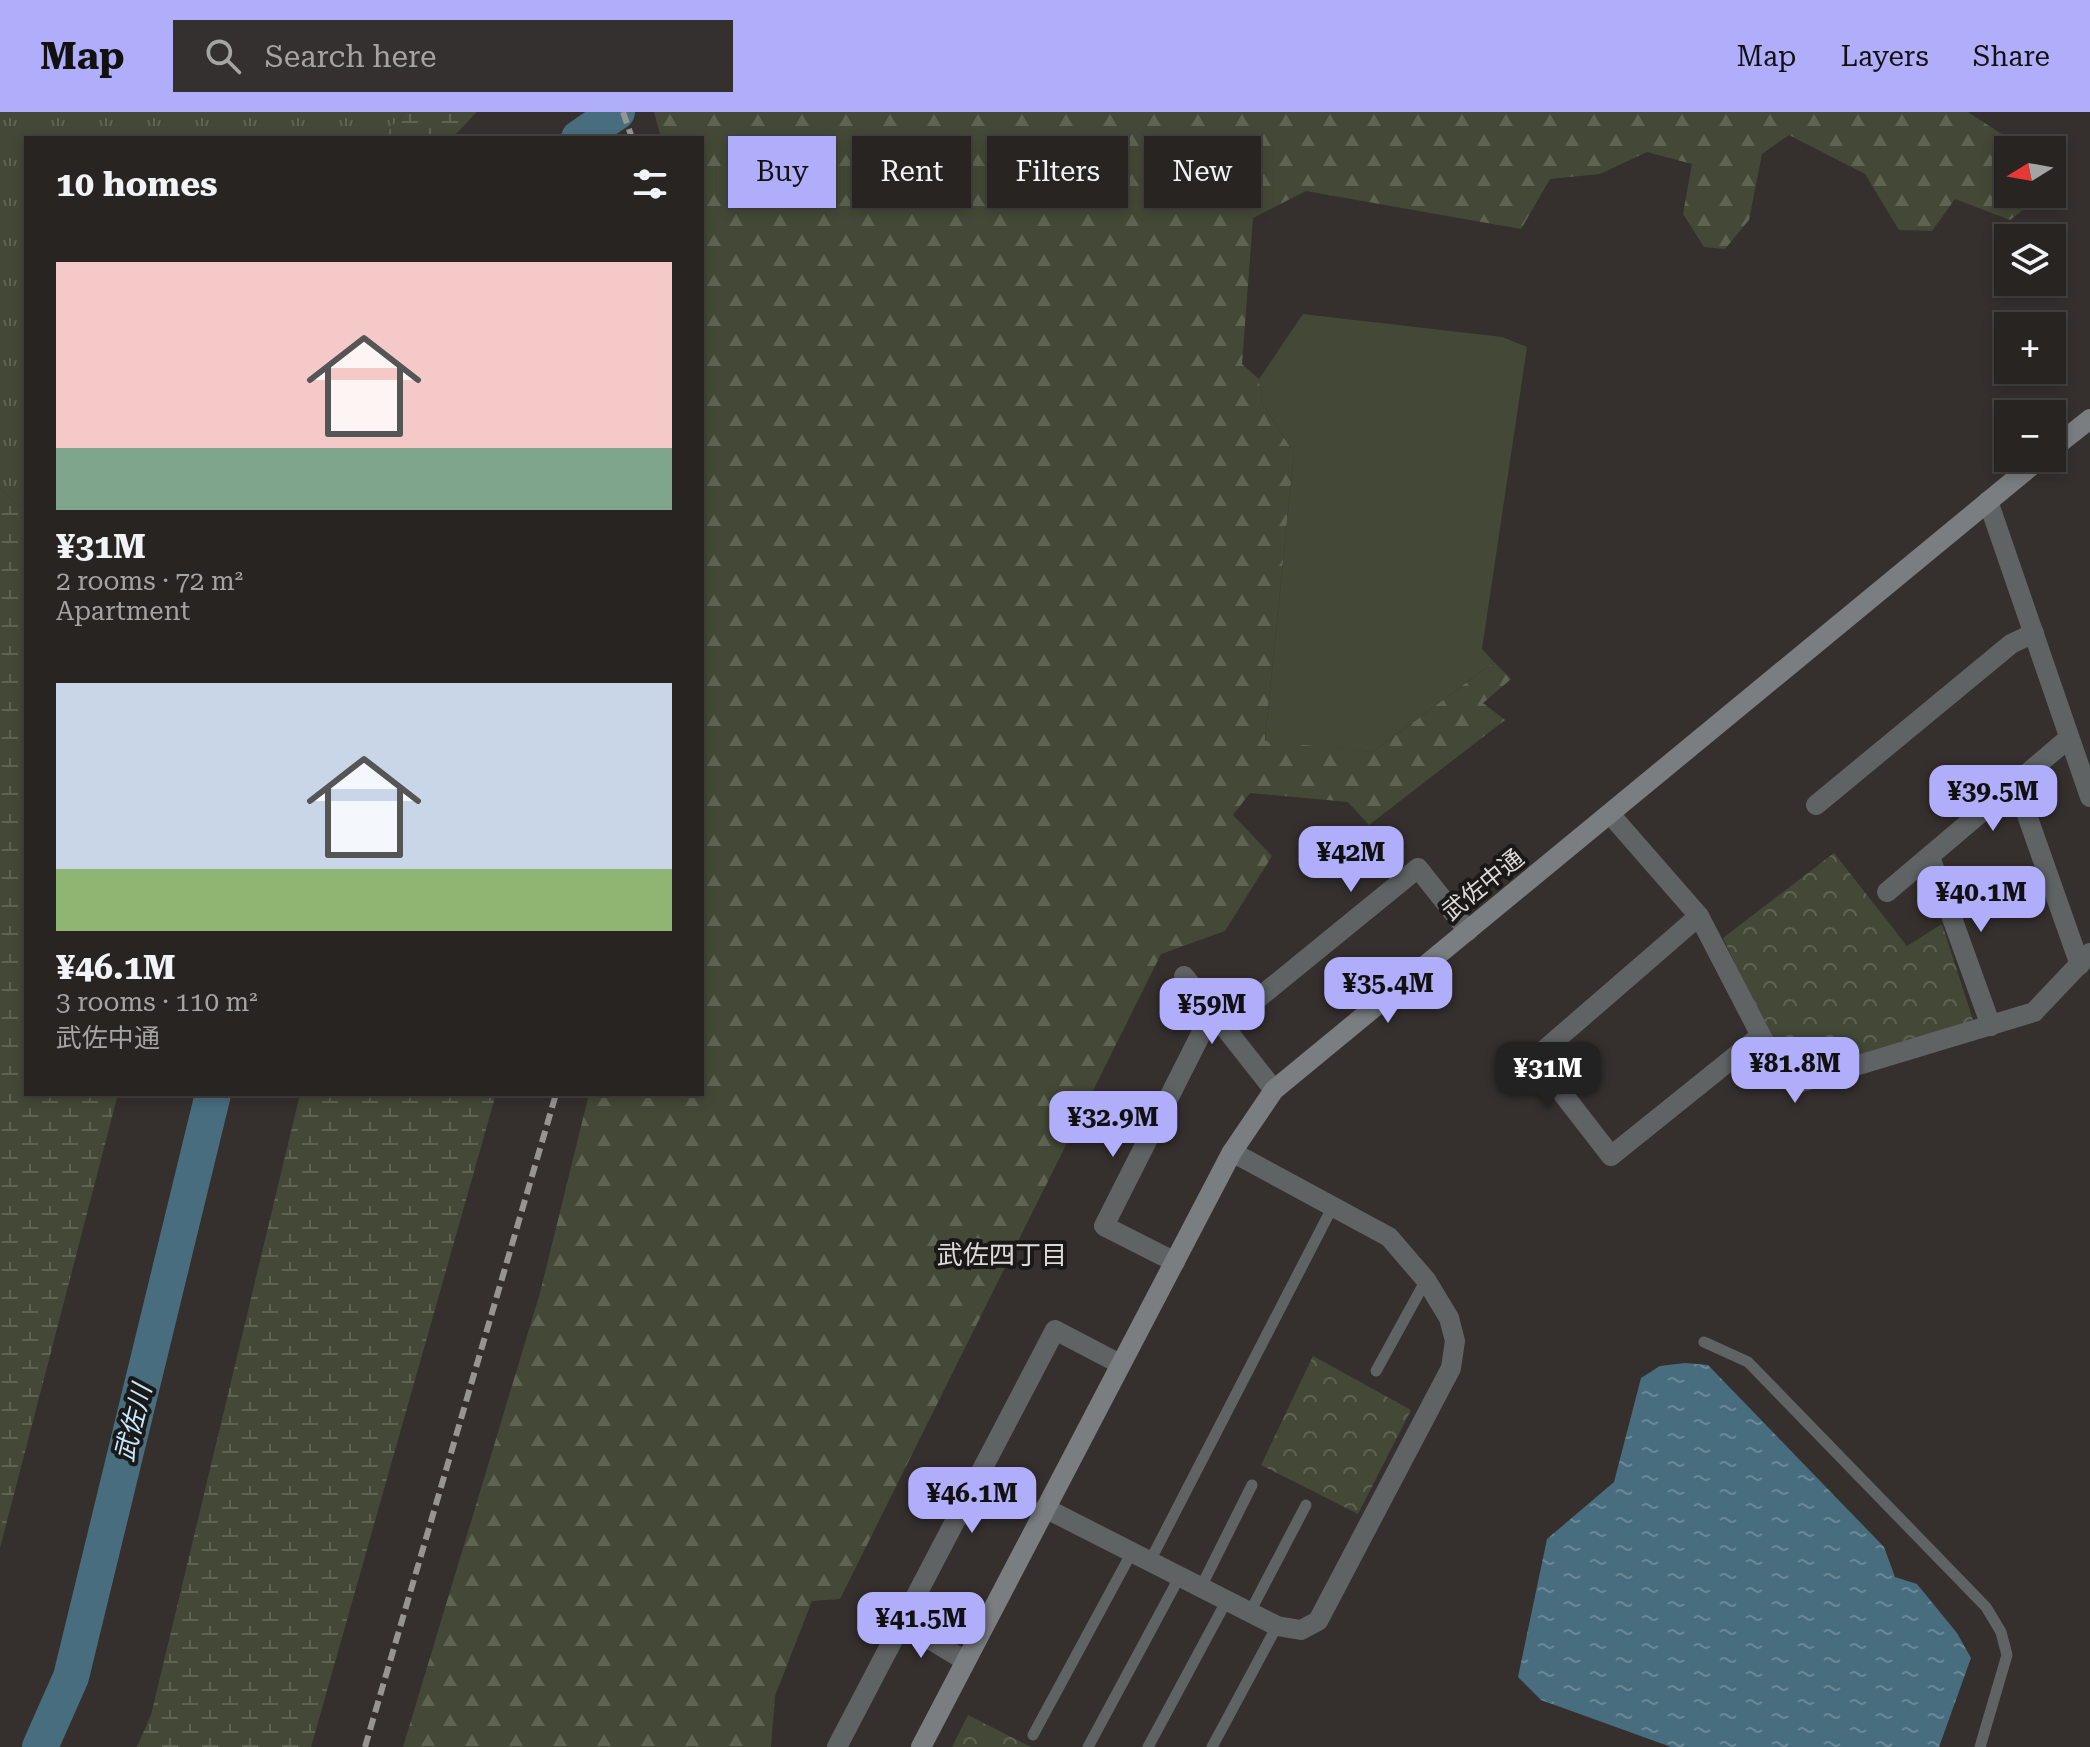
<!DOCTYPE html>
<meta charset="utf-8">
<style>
body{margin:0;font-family:"Roboto Serif","Noto Sans JP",serif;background:#34302f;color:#f1f3f6;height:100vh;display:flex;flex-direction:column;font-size:30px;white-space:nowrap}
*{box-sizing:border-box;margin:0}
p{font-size:26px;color:#a5a4a5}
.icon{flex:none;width:44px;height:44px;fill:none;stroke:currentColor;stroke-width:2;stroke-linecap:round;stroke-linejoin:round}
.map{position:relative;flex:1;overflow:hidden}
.sheet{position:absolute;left:24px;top:24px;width:680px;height:960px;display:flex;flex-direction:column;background:#282422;border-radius:0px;box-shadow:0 4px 12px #0003,0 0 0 2px #444140}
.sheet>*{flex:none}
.guide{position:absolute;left:728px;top:24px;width:760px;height:72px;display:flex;gap:16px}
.needle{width:52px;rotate:259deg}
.controls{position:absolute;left:1994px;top:24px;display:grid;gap:16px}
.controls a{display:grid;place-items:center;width:72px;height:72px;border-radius:0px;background:#282422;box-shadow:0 4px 12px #0003,0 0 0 2px #444140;font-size:40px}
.price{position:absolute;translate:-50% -68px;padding:0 18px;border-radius:16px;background:#b0aefa;color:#111;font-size:26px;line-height:52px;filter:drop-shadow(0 2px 4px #0008)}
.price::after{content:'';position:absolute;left:50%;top:48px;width:24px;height:18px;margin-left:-12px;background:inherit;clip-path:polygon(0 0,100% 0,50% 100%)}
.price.on{background:#222;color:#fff}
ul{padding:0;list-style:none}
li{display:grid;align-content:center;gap:16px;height:424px;padding:0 32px}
li span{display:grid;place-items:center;height:248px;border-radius:0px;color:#555}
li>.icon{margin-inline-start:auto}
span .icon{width:144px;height:144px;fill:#fffc;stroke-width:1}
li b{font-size:34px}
h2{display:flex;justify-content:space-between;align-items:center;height:96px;padding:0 32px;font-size:34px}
.tag{padding:0 28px;border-radius:0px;background:#282422;box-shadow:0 4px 12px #0003,0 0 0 2px #444140;font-size:28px;line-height:72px}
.tag.on{background:#b0aefa;color:#111}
header{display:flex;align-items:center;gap:48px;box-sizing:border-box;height:112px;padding:0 40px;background:#b0aefa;color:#111}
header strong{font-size:38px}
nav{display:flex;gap:44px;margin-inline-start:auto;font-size:28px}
.search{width:560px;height:72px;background:#34302f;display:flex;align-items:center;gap:20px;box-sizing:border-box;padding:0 28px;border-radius:0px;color:#a5a4a5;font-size:30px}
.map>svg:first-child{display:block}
</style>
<header>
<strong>Map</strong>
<div class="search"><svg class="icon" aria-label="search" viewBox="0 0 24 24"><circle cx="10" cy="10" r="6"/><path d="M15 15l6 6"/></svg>Search here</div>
<nav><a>Map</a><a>Layers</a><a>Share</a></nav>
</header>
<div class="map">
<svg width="2090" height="1635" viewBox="0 0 2090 1635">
<defs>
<pattern id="grass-tufts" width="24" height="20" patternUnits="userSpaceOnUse" patternTransform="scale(2)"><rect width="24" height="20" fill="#434936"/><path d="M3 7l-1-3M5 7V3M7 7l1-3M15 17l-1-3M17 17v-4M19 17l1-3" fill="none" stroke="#5e6352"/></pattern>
<pattern id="forest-firs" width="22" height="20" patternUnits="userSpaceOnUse" patternTransform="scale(2)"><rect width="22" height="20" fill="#434936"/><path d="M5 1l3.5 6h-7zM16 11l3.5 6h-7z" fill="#5e6352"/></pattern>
<pattern id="wetland-marsh" width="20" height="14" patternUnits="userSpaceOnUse" patternTransform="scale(2)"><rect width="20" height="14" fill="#434936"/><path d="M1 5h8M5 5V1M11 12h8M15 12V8" fill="none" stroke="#5e6352"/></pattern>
<pattern id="park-crowns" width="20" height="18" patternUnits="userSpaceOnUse" patternTransform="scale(2)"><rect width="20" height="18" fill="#434936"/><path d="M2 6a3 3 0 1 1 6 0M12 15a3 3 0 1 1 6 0" fill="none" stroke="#5e6352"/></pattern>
<pattern id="water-ripples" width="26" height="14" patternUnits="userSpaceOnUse" patternTransform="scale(2)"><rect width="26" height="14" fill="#476d7f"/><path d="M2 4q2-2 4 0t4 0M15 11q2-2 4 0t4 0" fill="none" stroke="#6a8896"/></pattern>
</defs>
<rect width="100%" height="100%" fill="#35302e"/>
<polygon fill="url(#grass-tufts)" points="0,0 405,0 382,26 26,26 26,400 0,377"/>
<polygon fill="url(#forest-firs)" points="654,0 1968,0 2026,38 2008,38 2008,82 2042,83 2010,108 1955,87 1932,119 1899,118 1865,62 1789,23 1762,42 1749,108 1725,137 1704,135 1683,102 1692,52 1647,40 1600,62 1550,67 1521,117 1306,79 1253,106 1242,252 1259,267 1262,291 1294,341 1265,628 1373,640 1494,550 1511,567 1483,591 1505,608 1369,713 1348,690 1250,681 1233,703 1272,744 1225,819 1161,842 840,1487 812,1489 775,1584 771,1635 403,1635 540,1181 589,982 702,982 702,26 661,26"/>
<g fill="url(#wetland-marsh)">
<polygon points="405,0 477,0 452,26 382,26"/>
<polygon points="0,377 26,400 26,982 118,982 0,1436"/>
<polygon points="300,982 496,982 311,1635 137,1635 151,1603"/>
</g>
<g fill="url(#park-crowns)">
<polygon points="1834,741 1907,834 1942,812 1973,908 1810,963 1783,955 1723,826"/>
<polygon points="1313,1244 1411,1298 1358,1402 1261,1353"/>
<polygon points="968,1603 1031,1635 952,1635"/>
</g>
<polygon fill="#434936" points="1303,202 1502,225 1527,235 1482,537 1494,550 1373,640 1265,629 1294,341 1262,291 1259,267"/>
<polygon fill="url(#water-ripples)" points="1685,1251 1708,1253 1884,1435 1895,1465 1917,1472 1957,1521 1971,1546 1939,1635 1671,1635 1541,1588 1518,1565 1547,1427 1614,1370 1641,1266 1660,1254"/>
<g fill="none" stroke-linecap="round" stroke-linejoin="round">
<g stroke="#476d7f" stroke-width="36">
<polyline points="579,26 617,0"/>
<polyline points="40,1635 71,1565 213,982"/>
</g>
<g stroke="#606364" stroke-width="11">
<polyline points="1704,1230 1748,1250 1986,1495 2001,1520 2007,1543 1980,1635"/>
<polyline points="1376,1259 1426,1168"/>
<polyline points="1150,1449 1333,1094"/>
<polyline points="1201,1475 1252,1373"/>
<polyline points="1250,1500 1306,1393"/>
<polyline points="1033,1623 1132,1440"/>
<polyline points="1088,1635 1180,1464"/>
<polyline points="1148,1635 1227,1488"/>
<polyline points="1212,1635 1277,1514"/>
</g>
<g stroke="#606364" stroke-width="20">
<polyline points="1988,389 2090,685"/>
<polyline points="2016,672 2080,853"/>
<polyline points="1816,693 2011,532 2034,521"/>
<polyline points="1610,702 1699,804 1783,966 1799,971 2034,900 2090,841"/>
<polyline points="1930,745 1991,914"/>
<polyline points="1887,780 2069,626"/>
<polyline points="1699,804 1535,946 1611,1044 1759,925"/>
<polyline points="1184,864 1274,978"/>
<polyline points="1224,914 1418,756 1468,819"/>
<polyline points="1175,1150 1104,1114 1212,900"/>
<polyline points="1045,1396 1277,1514 1301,1518 1318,1509 1451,1256 1455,1229 1449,1206 1426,1168 1389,1125 1232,1040"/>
<polyline points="901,1510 964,1548"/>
<polyline points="837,1635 1055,1218 1120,1252"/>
</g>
<g stroke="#7a7e80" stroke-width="20">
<polyline points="2052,337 2090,307"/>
<polyline points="921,1635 1232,1040 1274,978 2041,346"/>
</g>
<g stroke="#979492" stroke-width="6" stroke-dasharray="12 6" stroke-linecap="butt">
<polyline points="623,0 632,26"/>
<polyline points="365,1635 556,982"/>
</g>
</g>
<g text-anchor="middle" stroke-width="8" stroke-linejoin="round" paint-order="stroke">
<g font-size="24" fill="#dddad8" stroke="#1b1918">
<text transform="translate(1483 773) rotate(-39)" y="8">武佐中通</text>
</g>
<g font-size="26" fill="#dddad8" stroke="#1b1918">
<text x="1002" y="1152">武佐四丁目</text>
</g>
<g font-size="26" font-style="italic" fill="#c4eaff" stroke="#1b1918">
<text transform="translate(133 1311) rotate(-76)" y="9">武佐川</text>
</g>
</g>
</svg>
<div class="controls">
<a><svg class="needle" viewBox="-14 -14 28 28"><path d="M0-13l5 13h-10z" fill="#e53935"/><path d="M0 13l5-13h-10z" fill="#a5a4a5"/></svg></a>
<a><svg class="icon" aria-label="layers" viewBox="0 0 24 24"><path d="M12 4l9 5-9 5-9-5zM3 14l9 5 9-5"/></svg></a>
<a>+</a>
<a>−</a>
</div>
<b class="price" style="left:1993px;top:721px">¥39.5M</b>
<b class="price" style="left:1351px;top:782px">¥42M</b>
<b class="price" style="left:1981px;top:822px">¥40.1M</b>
<b class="price" style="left:1388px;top:913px">¥35.4M</b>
<b class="price" style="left:1212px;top:934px">¥59M</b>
<b class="price" style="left:1795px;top:993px">¥81.8M</b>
<b class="price on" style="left:1548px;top:998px">¥31M</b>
<b class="price" style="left:1113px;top:1047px">¥32.9M</b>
<b class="price" style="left:972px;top:1423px">¥46.1M</b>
<b class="price" style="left:921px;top:1548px">¥41.5M</b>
<div class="guide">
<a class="tag on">Buy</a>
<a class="tag">Rent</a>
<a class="tag">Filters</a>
<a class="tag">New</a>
</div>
<section class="sheet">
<h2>10 homes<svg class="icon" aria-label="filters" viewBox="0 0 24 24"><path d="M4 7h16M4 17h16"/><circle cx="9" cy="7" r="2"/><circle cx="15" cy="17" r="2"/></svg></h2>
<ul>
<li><span style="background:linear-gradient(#f6c9c9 75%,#7fa58c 0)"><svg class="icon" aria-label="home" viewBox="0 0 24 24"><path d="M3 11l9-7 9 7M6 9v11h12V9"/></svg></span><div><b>¥31M</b><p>2 rooms · 72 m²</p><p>Apartment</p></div></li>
<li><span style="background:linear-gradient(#c9d6e8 75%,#8fb573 0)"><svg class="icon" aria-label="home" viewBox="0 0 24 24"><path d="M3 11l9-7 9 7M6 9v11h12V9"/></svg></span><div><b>¥46.1M</b><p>3 rooms · 110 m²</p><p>武佐中通</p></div></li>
</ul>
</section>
</div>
